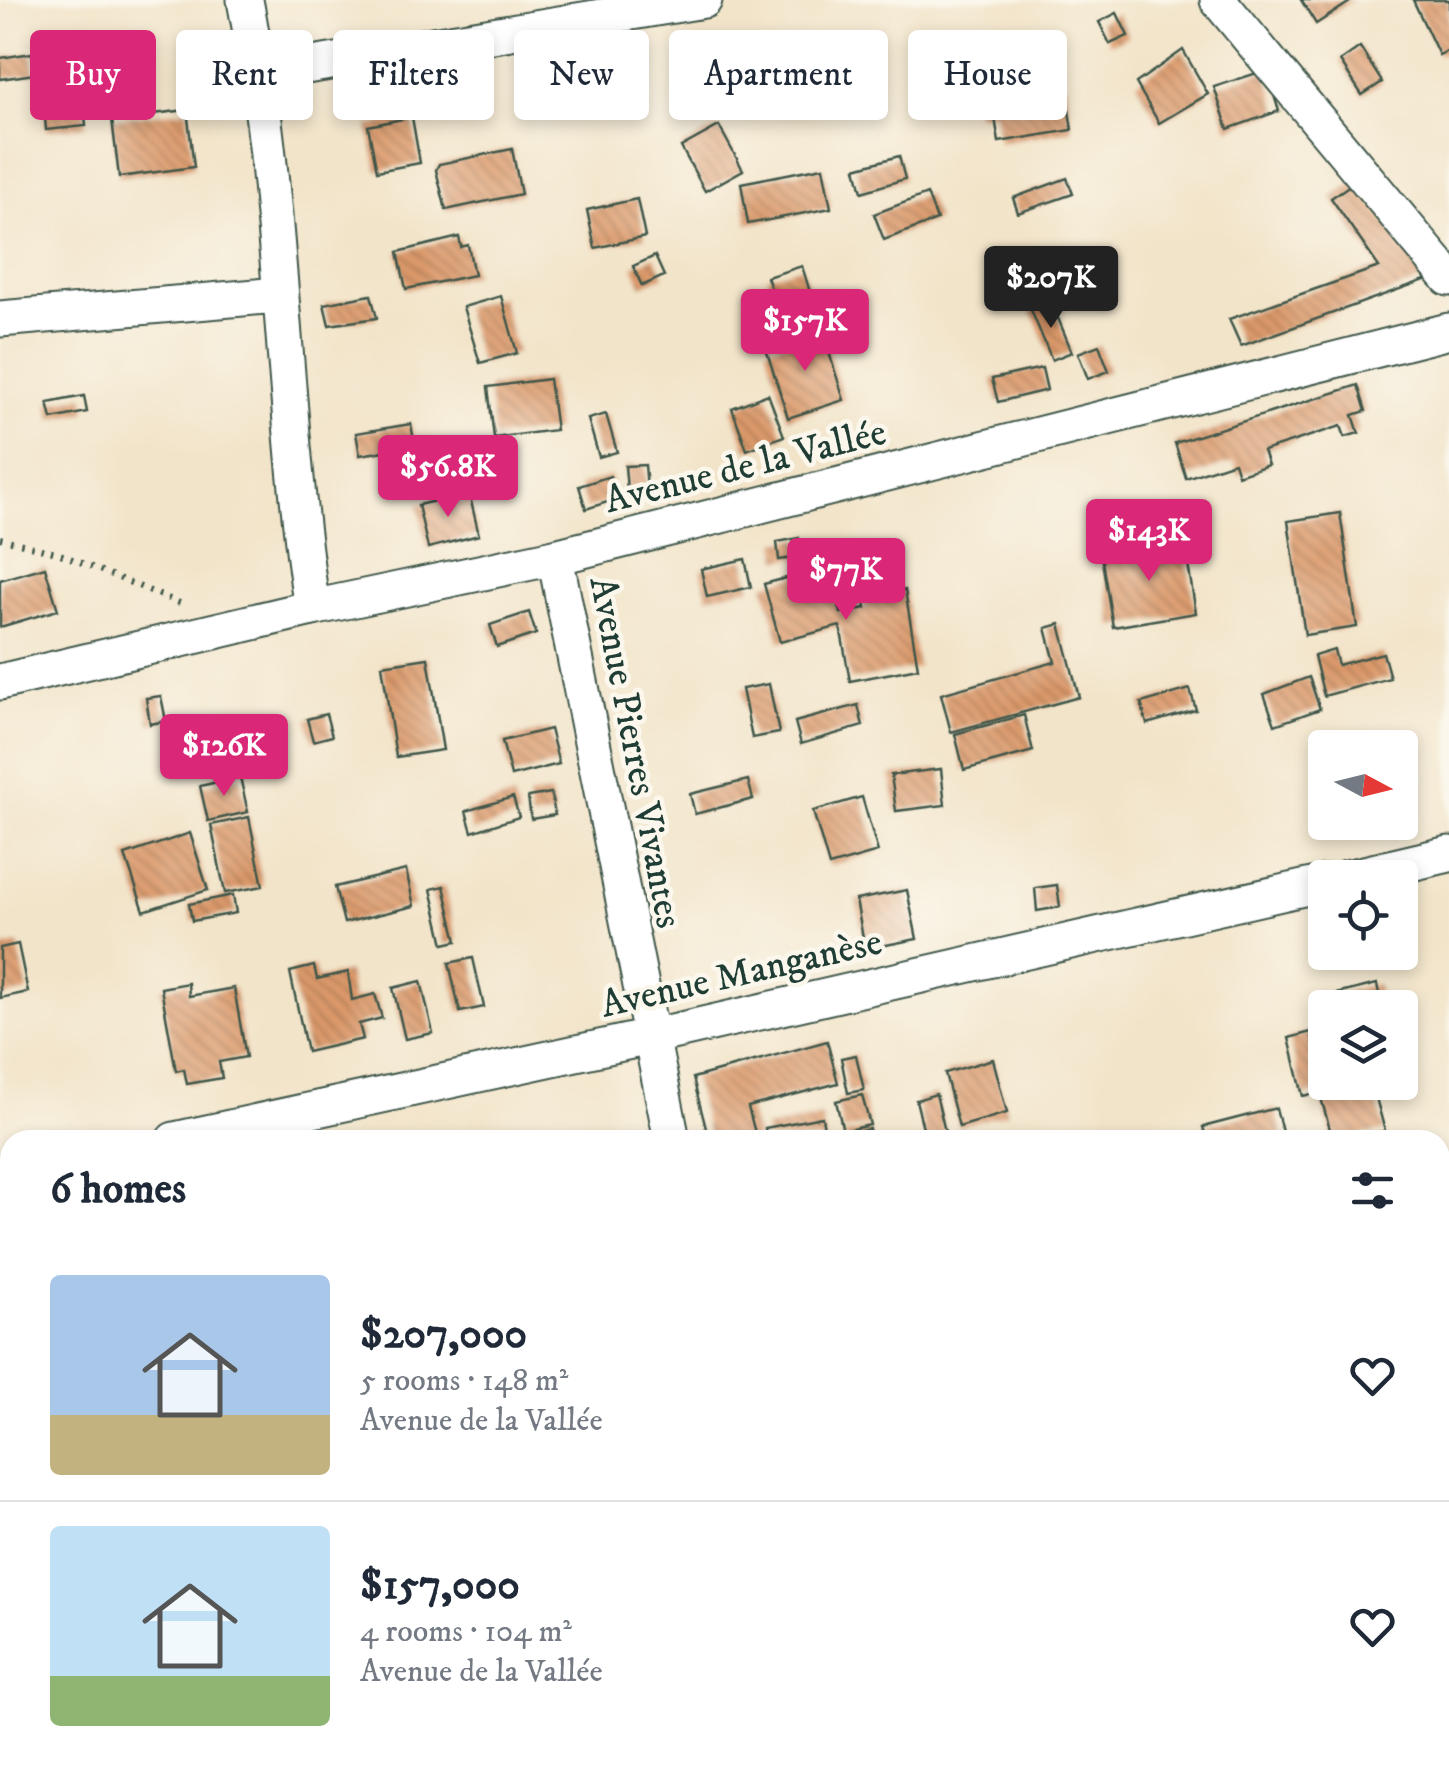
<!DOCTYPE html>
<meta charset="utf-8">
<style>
body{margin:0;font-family:"IM FELL DW Pica",serif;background:#f6f6f7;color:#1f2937;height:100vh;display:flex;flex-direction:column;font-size:38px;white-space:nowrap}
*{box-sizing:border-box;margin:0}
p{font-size:32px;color:#747a83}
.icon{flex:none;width:55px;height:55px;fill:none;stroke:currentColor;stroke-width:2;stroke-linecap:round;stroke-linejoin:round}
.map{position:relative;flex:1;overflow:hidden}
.sheet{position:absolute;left:0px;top:1130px;width:1450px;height:642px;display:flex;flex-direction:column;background:#fff;border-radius:30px 30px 0 0;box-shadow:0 5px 15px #0003}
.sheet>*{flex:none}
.hud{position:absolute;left:30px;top:30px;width:1390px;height:90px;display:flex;gap:20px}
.needle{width:65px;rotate:97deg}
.tools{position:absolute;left:1308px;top:730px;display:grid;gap:20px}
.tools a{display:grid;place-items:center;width:110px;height:110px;border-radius:10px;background:#fff;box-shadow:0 5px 15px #0003;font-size:50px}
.price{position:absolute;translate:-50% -85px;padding:0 22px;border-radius:10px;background:#db2777;color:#fff;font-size:32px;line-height:65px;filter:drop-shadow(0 2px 5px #0008)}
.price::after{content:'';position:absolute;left:50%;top:60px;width:30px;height:22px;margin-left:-15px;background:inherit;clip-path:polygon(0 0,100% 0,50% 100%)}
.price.active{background:#222;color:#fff}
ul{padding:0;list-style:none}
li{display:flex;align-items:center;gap:30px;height:250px;padding:0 50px}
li+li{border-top:2px solid #e0e1e3}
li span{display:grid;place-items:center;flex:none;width:280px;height:200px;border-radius:10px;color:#555}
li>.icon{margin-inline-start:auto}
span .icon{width:120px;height:120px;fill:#fffc;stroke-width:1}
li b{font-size:42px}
h2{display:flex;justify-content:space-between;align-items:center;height:120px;padding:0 50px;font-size:42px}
.chip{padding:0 35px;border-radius:10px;background:#fff;box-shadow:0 5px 15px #0003;font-size:35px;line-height:90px}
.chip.active{background:#db2777;color:#fff}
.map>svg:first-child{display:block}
</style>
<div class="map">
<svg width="1449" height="1772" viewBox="0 0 1449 1772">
<defs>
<pattern id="building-back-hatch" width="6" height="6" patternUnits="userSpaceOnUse" patternTransform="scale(2.5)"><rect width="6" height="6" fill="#db996a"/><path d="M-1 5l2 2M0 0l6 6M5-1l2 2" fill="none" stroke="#b17e58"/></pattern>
</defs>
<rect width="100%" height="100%" fill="#fbf7ec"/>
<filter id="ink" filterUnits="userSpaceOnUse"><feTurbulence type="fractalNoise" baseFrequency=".01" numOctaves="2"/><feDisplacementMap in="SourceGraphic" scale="20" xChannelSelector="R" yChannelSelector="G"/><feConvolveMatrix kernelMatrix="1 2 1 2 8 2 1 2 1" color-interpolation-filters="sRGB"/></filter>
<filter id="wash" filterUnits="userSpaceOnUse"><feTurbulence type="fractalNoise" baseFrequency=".0048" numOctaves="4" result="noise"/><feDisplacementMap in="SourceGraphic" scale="40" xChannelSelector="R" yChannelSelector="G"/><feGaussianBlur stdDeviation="2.25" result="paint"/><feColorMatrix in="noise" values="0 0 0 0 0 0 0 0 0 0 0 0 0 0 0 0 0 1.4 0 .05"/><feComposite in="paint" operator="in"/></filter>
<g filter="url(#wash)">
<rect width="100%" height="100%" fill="#f2e4c9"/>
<g id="blocks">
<g fill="url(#building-back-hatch)">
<polygon points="1301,0 1353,0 1316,24"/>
<polygon points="1413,0 1449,0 1449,50 1439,55"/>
<polygon points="1117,13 1128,36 1110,44 1099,22"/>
<polygon points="1360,47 1382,82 1362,95 1340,61"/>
<polygon points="1183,50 1208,94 1159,123 1136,83"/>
<polygon points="32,53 35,74 0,79 0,58"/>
<polygon points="1266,70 1279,111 1228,129 1214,87"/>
<polygon points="1065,84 1072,130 999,142 994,112 977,115 974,99"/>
<polygon points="83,91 86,126 46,130 43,94"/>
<polygon points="187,110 194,167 119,177 112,119"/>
<polygon points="412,117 420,163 377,171 368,126"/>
<polygon points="719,126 743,170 705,191 681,147"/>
<polygon points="512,149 521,194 446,210 436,170 439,164"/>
<polygon points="899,156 905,179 862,192 856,168"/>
<polygon points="823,167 831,208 748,224 741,183"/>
<polygon points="1067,178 1073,194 1018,213 1013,198"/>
<polygon points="1356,181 1428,279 1241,346 1229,319 1379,267 1331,198"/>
<polygon points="927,194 937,220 884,240 874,214"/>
<polygon points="637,199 645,237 595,248 587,210"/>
<polygon points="459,237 461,247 468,245 474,275 406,289 398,252"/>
<polygon points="655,256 664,276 642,286 633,266"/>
<polygon points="802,266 813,302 779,312 767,277"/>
<polygon points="371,295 377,318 329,325 324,304"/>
<polygon points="501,296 517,353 480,363 463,307"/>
<polygon points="1051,301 1072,352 1052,360 1031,310"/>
<polygon points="822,330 844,400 788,418 766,349"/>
<polygon points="1099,345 1109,371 1088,379 1078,353"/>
<polygon points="1042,368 1047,390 998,402 992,379"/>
<polygon points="549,379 556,430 494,438 488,387"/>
<polygon points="1358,385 1366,411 1353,415 1359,433 1345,437 1341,426 1263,451 1268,465 1238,475 1234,462 1186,478 1175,443"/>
<polygon points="768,394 784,436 747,450 732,408"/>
<polygon points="84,396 87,412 52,419 48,403"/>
<polygon points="606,414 617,452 599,457 588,419"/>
<polygon points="411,424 415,446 360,455 356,433"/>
<polygon points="645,465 647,488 627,490 625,466"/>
<polygon points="610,476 617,499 586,509 579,486"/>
<polygon points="469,493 479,535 428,548 418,505"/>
<polygon points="1340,513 1357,627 1305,635 1288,521"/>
<polygon points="799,538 801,557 779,560 777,542"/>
<polygon points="1184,540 1196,613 1113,627 1101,555"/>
<polygon points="745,559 751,587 707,597 701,569"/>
<polygon points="45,567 58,610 0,627 0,580"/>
<polygon points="828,567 841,613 866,608 864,597 905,590 918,668 850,681 840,626 780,642 764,584"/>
<polygon points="529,612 536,634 497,647 490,625"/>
<polygon points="1060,624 1079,697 951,732 941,694 1055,662 1046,628"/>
<polygon points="1334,650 1338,665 1383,653 1390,678 1324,696 1314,656"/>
<polygon points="428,658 443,750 396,757 382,665"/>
<polygon points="1309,677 1320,709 1275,725 1264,694"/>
<polygon points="769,684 779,733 752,738 742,689"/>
<polygon points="1190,689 1196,710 1147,724 1141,703"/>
<polygon points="161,696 166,721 150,724 146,698"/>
<polygon points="858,705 863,726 801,744 795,722"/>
<polygon points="326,714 332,736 313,741 307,719"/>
<polygon points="1024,715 1033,751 964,770 955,734"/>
<polygon points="550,729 559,764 511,776 502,741"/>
<polygon points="941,769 945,805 896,811 891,775"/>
<polygon points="240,777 248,812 208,821 200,786"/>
<polygon points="748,780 753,799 695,814 690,794"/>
<polygon points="551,793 555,815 531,819 528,797"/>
<polygon points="513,797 519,817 472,832 466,811"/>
<polygon points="862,797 878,852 829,866 813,811"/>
<polygon points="249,817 263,886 225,893 211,825"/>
<polygon points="190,833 208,890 144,911 125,855"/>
<polygon points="406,870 414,906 344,923 335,887"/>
<polygon points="1057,885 1060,907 1037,911 1035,888"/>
<polygon points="444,886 457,941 444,944 431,889"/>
<polygon points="907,890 917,939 865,949 856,900"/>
<polygon points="233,895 236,913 192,921 189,904"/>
<polygon points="18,944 28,992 0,998 0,948"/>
<polygon points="473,958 484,1007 460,1012 449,963"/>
<polygon points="314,966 317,979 348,972 352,1000 375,994 382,1018 359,1024 363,1039 307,1052 290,972"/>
<polygon points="421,981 433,1033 405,1039 393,988"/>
<polygon points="188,983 189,996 234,988 246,1057 219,1062 222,1078 187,1084 184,1069 176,1071 161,988"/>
<polygon points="1377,984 1382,1008 1340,1008 1336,994"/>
<polygon points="1311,1032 1325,1091 1303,1096 1289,1038"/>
<polygon points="827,1041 838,1083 748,1107 757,1140 709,1140 693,1078"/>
<polygon points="856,1055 864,1090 848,1093 841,1058"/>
<polygon points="993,1059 1007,1113 959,1127 945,1073"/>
<polygon points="1372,1083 1385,1131 1333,1140 1321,1098"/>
<polygon points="936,1094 947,1140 926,1140 916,1100"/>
<polygon points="862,1095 870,1125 843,1131 836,1101"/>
<polygon points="1276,1108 1284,1140 1207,1140 1203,1127"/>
<polygon points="822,1117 826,1140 767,1140 765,1128"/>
<polygon points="869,1129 872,1140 844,1140 843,1135"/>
<polygon points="1,1275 10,1319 0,1322 0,1275"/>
<polygon points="10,1443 10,1470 0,1472 0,1445"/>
<polygon points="1449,1458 1449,1501 1444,1503 1440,1462"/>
<polygon points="74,1762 103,1762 106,1772 77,1772"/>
<polygon points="709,1762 749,1762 751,1772 711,1772"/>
<polygon points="884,1762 892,1772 860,1772"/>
<polygon points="914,1762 982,1762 984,1772 916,1772"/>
<polygon points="1135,1762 1158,1762 1161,1772 1137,1772"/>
<polygon points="1376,1762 1396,1762 1399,1772 1366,1772 1364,1766"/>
</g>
</g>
</g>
<g filter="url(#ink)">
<use href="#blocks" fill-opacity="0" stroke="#3f564a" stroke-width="2.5"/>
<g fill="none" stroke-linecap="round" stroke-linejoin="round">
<g stroke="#3f564a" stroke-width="39">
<g id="minor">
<path d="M245,0C284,200 281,407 312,608"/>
<polyline points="1218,0 1449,278"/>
<polyline points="258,74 704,0"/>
<polyline points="0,319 278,295"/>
<polyline points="555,557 672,1140"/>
<polyline points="0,682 312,608 555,557 1449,331"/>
<polyline points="1347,878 1449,854"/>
<polyline points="174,1140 650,1037 1325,883"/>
<polyline points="0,1177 10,1175"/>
<polyline points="1440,1356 1449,1355"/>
<polyline points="0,1698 10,1696"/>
<polyline points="797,1762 799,1772"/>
</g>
</g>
<polyline stroke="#3f564a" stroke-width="6" stroke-dasharray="2.5 8" stroke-linecap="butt" points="0,538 60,554 182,604"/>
<use href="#minor" stroke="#fff" stroke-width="35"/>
</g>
</g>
<g text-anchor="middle" stroke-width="9" stroke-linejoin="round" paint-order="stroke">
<g font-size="38" fill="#1f3d34" stroke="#fbf7ec">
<text transform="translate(745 465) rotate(-14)" y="13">Avenue de la Vallée</text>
<text transform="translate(637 752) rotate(79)" y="13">Avenue Pierres Vivantes</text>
<text transform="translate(741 972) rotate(-13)" y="13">Avenue Manganèse</text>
</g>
</g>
</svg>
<div class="tools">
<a><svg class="needle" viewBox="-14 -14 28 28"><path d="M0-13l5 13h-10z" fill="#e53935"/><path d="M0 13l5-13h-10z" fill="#747a83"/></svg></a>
<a><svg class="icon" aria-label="locate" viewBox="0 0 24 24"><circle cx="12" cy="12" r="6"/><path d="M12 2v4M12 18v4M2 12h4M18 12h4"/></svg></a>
<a><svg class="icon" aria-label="layers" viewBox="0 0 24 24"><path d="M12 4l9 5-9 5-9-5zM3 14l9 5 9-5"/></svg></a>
</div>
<b class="price active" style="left:1051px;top:331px">$207K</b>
<b class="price" style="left:805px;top:374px">$157K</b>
<b class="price" style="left:448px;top:520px">$56.8K</b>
<b class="price" style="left:1149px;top:584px">$143K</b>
<b class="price" style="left:846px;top:623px">$77K</b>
<b class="price" style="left:224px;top:799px">$126K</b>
<div class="hud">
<a class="chip active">Buy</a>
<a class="chip">Rent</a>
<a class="chip">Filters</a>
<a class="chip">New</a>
<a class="chip">Apartment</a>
<a class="chip">House</a>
</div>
<section class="sheet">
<h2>6 homes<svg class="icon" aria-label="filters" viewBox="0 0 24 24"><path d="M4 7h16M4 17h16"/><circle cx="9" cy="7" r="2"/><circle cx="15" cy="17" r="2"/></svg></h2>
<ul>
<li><span style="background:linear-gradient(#a9c7e8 70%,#c2b280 0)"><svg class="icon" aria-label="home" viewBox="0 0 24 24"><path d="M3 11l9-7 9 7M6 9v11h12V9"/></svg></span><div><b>$207,000</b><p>5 rooms · 148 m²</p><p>Avenue de la Vallée</p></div><svg class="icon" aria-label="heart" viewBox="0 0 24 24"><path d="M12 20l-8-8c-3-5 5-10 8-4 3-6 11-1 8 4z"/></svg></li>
<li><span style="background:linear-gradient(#bfe0f5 75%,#8fb573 0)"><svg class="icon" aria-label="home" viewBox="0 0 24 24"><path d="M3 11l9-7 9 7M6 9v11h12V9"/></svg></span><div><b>$157,000</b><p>4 rooms · 104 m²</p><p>Avenue de la Vallée</p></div><svg class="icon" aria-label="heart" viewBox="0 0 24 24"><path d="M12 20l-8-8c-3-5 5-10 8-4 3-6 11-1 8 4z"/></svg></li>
</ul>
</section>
</div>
